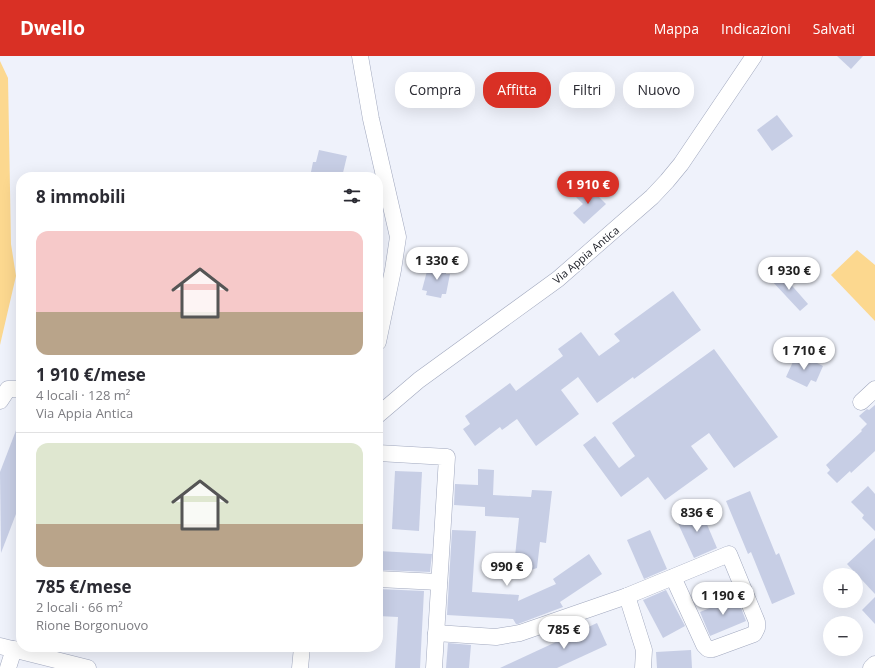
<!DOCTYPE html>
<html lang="it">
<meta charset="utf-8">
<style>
body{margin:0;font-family:"Open Sans",sans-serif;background:#f2f2f3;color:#2b2b33;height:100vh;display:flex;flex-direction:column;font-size:15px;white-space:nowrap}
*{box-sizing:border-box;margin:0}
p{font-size:13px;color:#7c7c81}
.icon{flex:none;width:22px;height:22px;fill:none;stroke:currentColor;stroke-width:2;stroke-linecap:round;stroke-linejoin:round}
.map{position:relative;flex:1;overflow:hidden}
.drawer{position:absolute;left:16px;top:116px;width:367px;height:480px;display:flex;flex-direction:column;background:#fff;border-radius:16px;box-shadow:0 4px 16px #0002}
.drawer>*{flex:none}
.guide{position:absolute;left:395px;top:16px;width:380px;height:36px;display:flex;gap:8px}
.tools{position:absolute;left:823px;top:512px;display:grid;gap:8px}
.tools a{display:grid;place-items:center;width:40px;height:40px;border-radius:50%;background:#fff;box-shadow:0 4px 16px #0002;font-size:20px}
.price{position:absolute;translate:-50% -34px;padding:0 9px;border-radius:14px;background:#fff;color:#222;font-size:13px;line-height:26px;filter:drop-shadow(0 1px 2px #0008)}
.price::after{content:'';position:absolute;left:50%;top:24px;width:12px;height:9px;margin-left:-6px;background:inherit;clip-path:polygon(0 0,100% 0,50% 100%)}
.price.current{background:#d93025;color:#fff}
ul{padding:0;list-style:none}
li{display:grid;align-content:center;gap:8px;height:212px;padding:0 20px}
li+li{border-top:1px solid #e1e1e2}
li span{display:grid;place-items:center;height:124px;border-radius:12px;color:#555}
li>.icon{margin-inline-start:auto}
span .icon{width:72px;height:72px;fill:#fffc;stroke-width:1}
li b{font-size:17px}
h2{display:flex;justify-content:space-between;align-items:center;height:48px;padding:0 20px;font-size:17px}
.pill{padding:0 14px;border-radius:16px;background:#fff;box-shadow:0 4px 16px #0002;font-size:14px;line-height:36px}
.pill.current{background:#d93025;color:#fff}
header{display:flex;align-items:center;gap:24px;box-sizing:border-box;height:56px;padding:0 20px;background:#d93025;color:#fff}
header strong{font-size:19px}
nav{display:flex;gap:22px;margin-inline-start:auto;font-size:14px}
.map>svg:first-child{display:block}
</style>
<header>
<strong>Dwello</strong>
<nav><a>Mappa</a><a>Indicazioni</a><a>Salvati</a></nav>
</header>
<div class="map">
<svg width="875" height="612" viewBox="0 0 875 612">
<rect width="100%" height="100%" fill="#eff2fb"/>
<g fill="#fcd88f">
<polygon points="0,5 8,22 11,188 16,220 0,289"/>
<polygon points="857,194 875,209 875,265 831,219"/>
</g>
<g fill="#c7cee5">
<polygon points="837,0 863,0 851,13"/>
<polygon points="777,59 793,80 772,95 757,74"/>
<polygon points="319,94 347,100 342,121 310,121 313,106 316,106"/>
<polygon points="588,130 606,148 584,168 573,157 583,148 576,141"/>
<polygon points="432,208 447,211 446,218 450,218 446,238 442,238 441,242 426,239 427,235 422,234 427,215 431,216"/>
<polygon points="780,216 808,248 800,255 771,224"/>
<polygon points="673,235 701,274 634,323 633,321 597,347 578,321 561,334 579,358 536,390 517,363 502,374 500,371 475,390 463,373 470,368 465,360 510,327 516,335 563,300 558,293 581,276 599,300 620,285 614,278"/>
<polygon points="714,293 778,381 734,412 709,377 691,390 708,413 665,444 648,421 621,441 583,389 595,380 619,412 635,400 612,367"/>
<polygon points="797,297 823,310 816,326 811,324 807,331 786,321"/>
<polygon points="875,349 875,395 851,417 850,415 837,427 827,417 830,414 826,409 862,375 861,374 867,368 859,360 867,353 869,354"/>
<polygon points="20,364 21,445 1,497 0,416"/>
<polygon points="478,413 494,414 493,439 531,441 532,434 552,435 546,487 540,486 537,512 513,520 519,462 485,460 485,451 454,449 455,428 478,429"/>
<polygon points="395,415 422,416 419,475 392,473"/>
<polygon points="868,430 875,438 875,475 862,462 864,459 851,446"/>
<polygon points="750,435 776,499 779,497 795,538 772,548 751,496 748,498 726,445"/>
<polygon points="700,452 717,492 694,502 676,463"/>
<polygon points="452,474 476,475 472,536 519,539 518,545 556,528 553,523 589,498 602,518 560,546 563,551 518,568 516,568 513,563 447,559"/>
<polygon points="650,474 667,513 644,523 627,484"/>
<polygon points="875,482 875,538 847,508"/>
<polygon points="379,495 432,498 430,516 378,514"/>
<polygon points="378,533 424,535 420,612 395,612 398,561 378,560"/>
<polygon points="666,534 685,570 663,582 643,544"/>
<polygon points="737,541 746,565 710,580 700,556"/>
<polygon points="875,541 875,568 862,554"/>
<polygon points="597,567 607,589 557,612 500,612"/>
<polygon points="448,587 471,589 469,612 446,612"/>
<polygon points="691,594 692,612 657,612 656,596"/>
</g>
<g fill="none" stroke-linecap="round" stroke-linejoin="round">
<g stroke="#a1a8be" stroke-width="17">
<g id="minor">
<polyline points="360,0 371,63 398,181 393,214 378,286"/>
<polyline points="0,345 8,333 21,333"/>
<polyline points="861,346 875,333"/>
<polyline points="378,359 419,324 558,223 652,141 667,125 681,108 754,0"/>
<polyline points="378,397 447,401 434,612"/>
<polyline points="378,523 439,526"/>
<polyline points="627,540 644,594 643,612"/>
<polyline points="436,577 496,581 520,577 627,540 729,498 757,566 757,572 754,578 713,593 708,593 704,589 673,521"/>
<polyline points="0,590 88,612"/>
<polyline points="8,612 14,593"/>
<polyline points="300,612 302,591"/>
<polyline points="871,612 875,608"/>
</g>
</g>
<use href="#minor" stroke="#fff" stroke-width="16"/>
</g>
<g text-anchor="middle" stroke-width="3" stroke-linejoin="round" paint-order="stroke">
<g font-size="11" fill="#1b1d25" stroke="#fff">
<text transform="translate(586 199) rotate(-40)" y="4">Via Appia Antica</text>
</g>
</g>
</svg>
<div class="tools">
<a>+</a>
<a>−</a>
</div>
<b class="price current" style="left:588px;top:149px">1 910 €</b>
<b class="price" style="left:437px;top:225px">1 330 €</b>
<b class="price" style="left:789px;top:235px">1 930 €</b>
<b class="price" style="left:804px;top:315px">1 710 €</b>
<b class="price" style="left:697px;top:477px">836 €</b>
<b class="price" style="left:507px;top:531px">990 €</b>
<b class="price" style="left:723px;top:560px">1 190 €</b>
<b class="price" style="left:564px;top:594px">785 €</b>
<div class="guide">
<a class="pill">Compra</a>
<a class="pill current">Affitta</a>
<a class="pill">Filtri</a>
<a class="pill">Nuovo</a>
</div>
<section class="drawer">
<h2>8 immobili<svg class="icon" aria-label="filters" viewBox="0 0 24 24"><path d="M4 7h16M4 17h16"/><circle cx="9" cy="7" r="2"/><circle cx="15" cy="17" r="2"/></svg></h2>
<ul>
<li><span style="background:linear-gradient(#f6c9c9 65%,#b9a48a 0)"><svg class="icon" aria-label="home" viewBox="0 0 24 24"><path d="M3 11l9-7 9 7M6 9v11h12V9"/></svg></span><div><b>1 910 €/mese</b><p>4 locali · 128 m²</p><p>Via Appia Antica</p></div></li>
<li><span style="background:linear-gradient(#dfe7d0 65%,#b9a48a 0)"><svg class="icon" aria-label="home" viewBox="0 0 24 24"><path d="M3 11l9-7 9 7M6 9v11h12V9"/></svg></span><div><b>785 €/mese</b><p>2 locali · 66 m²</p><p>Rione Borgonuovo</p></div></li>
</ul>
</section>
</div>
